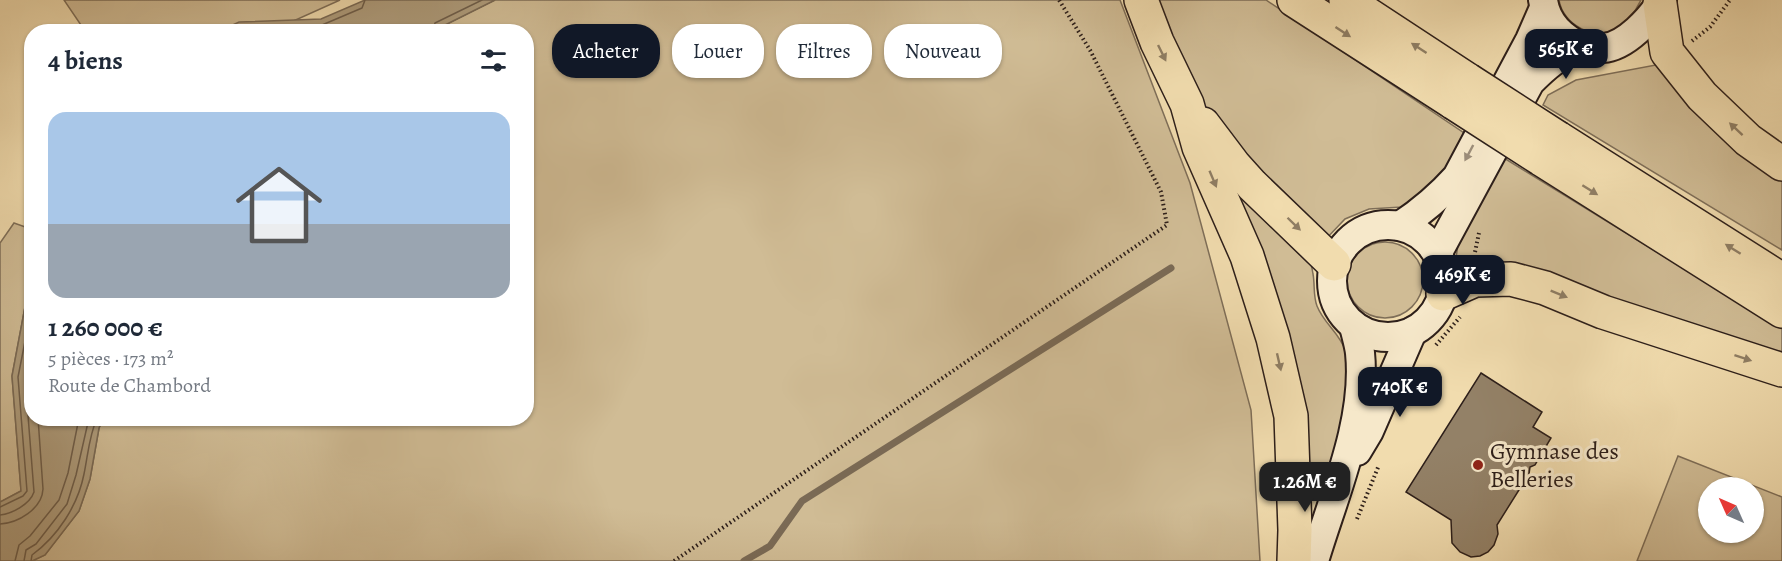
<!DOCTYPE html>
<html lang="fr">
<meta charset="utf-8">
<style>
body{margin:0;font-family:Alegreya,serif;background:#f6f6f7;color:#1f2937;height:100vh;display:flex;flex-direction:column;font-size:22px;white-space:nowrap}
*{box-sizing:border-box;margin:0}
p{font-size:20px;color:#747a83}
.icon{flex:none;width:33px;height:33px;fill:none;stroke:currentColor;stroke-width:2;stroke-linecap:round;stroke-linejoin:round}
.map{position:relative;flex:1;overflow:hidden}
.drawer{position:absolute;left:24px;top:24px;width:510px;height:402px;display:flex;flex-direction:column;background:#fff;border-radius:24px;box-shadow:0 2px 4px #0004}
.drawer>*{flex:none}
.top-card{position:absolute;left:552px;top:24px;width:570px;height:54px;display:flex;gap:12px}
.needle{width:39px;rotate:315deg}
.buttons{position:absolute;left:1698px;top:477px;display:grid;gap:12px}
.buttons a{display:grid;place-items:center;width:66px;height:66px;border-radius:50%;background:#fff;box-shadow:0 2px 4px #0004;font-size:30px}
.price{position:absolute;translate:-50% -51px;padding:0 14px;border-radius:12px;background:#111827;color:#fff;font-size:20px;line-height:39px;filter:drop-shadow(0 2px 3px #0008)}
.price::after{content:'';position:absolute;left:50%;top:36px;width:18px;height:14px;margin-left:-9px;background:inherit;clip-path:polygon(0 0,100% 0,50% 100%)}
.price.current{background:#222;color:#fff}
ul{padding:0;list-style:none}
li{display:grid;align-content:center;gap:12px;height:318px;padding:0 24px}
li+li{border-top:2px solid #e0e1e3}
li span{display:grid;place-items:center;height:186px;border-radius:18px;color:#555}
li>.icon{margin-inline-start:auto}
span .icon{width:108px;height:108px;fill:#fffc;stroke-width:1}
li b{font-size:26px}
h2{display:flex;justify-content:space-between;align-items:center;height:72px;padding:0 24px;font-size:26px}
.tag{padding:0 21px;border-radius:24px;background:#fff;box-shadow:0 2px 4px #0004;font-size:21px;line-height:54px}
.tag.current{background:#111827;color:#fff}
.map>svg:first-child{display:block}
</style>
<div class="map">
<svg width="1782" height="561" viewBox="0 0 1782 561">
<rect width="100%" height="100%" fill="#f1dcae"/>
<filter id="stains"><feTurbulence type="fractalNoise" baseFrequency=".00333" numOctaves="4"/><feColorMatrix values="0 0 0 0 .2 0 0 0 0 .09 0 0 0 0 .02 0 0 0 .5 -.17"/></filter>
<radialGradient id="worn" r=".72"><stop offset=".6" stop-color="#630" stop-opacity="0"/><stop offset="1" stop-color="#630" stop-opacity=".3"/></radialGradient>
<g fill="#d0bc95" stroke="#7e6e58" stroke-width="1.5" fill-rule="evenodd">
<polygon points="64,0 340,0 269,32 85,31"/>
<polygon points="495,0 1120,0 1190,183 1251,410 1260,561 32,561 45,555 79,511 90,479 99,428 103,419 526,418 526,32 433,31"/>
<polygon points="1153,0 1266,0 1470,137 1437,187 1402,207 1369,209 1345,219 1325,240 1212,118 1182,70"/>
<path d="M1559,0H1641C1636,10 1628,23 1617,29C1594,41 1563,25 1559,0Z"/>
<polygon points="1661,64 1691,100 1782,180 1782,250 1543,105 1548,95 1576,80"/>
<polygon points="1504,158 1782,329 1782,356 1456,276 1455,264 1458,245"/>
<path d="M1223,166L1309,256C1311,262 1312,268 1313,274C1315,284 1313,296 1317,306C1324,324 1340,333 1346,352C1358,393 1332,457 1320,497L1303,499Z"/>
<polygon points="14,223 31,229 31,275 12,376 21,491 0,502 0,243"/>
<circle cx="1385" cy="280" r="38"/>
<path d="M1678,456L1782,497V561H1637ZM1708,488H1754V532H1708Z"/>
</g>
<g fill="#ae9c7c" stroke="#7a6a55" stroke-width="1.5">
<polygon points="365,0 495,0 433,31 220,31 239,22 321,19"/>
<polygon points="31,275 32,418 103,419 99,428 90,479 79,511 45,555 32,561 0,561 0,502 21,491 12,376"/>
</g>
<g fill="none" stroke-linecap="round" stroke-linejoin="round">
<g stroke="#6e5e4b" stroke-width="1.5">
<polyline points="234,32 241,28 322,25 362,8 365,0"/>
<polyline points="432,32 435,23 482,0"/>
<polyline points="0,507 23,496 27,491 18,377 32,306"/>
<path d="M0,515C12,514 30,504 34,492L25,377L32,345"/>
<path d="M0,524C18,523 42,509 43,489L38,418"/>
<polyline points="15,561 19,545 30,536 59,500 68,473 79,418"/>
<polyline points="24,561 26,550 36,544 67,504 76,475 89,418"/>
<path d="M31,561L32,555C58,536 78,505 84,474C88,455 89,436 97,418"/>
</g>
<polyline stroke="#7a6a55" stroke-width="7" points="744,561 770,546 802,501 1171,268"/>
</g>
<polygon fill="#938167" stroke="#2d1f1a" stroke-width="1.5" points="1481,373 1542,412 1533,427 1551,438 1535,465 1530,467 1529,474 1497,525 1498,534 1494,545 1488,552 1480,556 1471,557 1460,552 1452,543 1451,520 1406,492"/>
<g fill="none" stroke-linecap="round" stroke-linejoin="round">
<g stroke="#2d1f1a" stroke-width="32">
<g id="secondary">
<path d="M1543,0C1546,23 1562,38 1582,47"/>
<circle cx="1388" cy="281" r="56"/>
<path d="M1400,226C1421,212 1440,196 1457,177L1530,40L1544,8"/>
<path d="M1437,254L1530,82C1545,67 1559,54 1580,48C1587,46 1595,49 1603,48C1625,47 1652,18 1662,0"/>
<polyline points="1357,451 1369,431 1412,332"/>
<path d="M1314,561C1333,497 1367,421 1360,353C1359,344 1356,335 1354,326"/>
</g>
</g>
<g stroke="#2d1f1a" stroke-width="36">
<g id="trunk">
<polyline points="1141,0 1157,42 1187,104 1199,147 1247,256 1273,338 1291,416 1295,530 1294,561"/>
<polyline points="1294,0 1454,103"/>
<polyline points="1346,0 1468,80"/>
<polyline points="1660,4 1667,52 1702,96 1748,140 1782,164"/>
<polyline points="1203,124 1234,165 1252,185 1334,264"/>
<polyline points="1558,138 1782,280"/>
<polyline points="1541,159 1782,311"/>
<polyline points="1443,294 1475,280 1511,279 1545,288 1603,312 1782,370"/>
</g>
</g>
<g stroke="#2d1f1a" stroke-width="4" stroke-dasharray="1.5 3" stroke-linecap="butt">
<polyline points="1692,41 1710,27 1730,0"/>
<polyline points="1475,252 1479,233"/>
<polyline points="1436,345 1460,317"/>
<polyline points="1357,519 1379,465"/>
<polyline points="674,561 1167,225 1161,192 1090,50 1059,0"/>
</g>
<use href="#secondary" stroke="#f6e8ca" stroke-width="28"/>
<use href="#trunk" stroke="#f1dcae" stroke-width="33"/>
<g stroke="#2d1f1a" stroke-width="36" stroke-linecap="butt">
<g id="trunk-bridge">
<polyline points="1468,80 1558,138"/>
<polyline points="1454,103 1541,159"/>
</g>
</g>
<use href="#trunk-bridge" stroke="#f1dcae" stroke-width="33"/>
</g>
<defs><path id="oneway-solid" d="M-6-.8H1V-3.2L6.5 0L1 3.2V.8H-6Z" transform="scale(1.5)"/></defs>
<g fill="#8f7e64">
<use href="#oneway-solid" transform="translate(1343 32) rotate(33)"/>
<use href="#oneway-solid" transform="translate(1419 48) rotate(-147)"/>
<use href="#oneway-solid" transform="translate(1162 53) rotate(64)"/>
<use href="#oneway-solid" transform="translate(1736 129) rotate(-137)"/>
<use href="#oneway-solid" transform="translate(1213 179) rotate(67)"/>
<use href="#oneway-solid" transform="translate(1590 190) rotate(32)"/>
<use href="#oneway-solid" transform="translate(1294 224) rotate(44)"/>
<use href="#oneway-solid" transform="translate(1733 249) rotate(-148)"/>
<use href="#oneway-solid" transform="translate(1559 294) rotate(22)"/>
<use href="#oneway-solid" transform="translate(1743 358) rotate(18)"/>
<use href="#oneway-solid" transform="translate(1279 362) rotate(77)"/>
</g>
<use fill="#9c8e7b" href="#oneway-solid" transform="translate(1469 153) rotate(118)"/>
<circle fill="#8f2418" stroke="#f6e8ca" stroke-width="2" cx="1478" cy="465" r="6"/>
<g text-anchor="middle" stroke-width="6" stroke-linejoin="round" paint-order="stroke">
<g font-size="24" fill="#2d1f1a" stroke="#f6e8ca" text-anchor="start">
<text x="1490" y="459">Gymnase des<tspan x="1490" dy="28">Belleries</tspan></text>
</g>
</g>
<rect width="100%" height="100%" filter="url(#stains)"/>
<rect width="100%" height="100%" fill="url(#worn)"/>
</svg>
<div class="buttons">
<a><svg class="needle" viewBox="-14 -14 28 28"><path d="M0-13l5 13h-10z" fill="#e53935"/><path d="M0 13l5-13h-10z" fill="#747a83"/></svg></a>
</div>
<b class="price" style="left:1566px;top:80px">565K €</b>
<b class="price" style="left:1463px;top:306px">469K €</b>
<b class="price" style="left:1400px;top:418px">740K €</b>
<b class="price current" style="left:1305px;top:513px">1.26M €</b>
<div class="top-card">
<a class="tag current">Acheter</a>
<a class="tag">Louer</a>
<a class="tag">Filtres</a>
<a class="tag">Nouveau</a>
</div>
<section class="drawer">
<h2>4 biens<svg class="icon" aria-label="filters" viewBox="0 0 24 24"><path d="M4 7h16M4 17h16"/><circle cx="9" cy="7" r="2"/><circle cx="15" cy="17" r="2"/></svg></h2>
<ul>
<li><span style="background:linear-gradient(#a9c7e8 60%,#9aa5b1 0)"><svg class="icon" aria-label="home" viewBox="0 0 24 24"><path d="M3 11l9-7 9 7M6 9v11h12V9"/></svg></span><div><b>1 260 000 €</b><p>5 pièces · 173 m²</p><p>Route de Chambord</p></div></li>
</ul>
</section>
</div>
